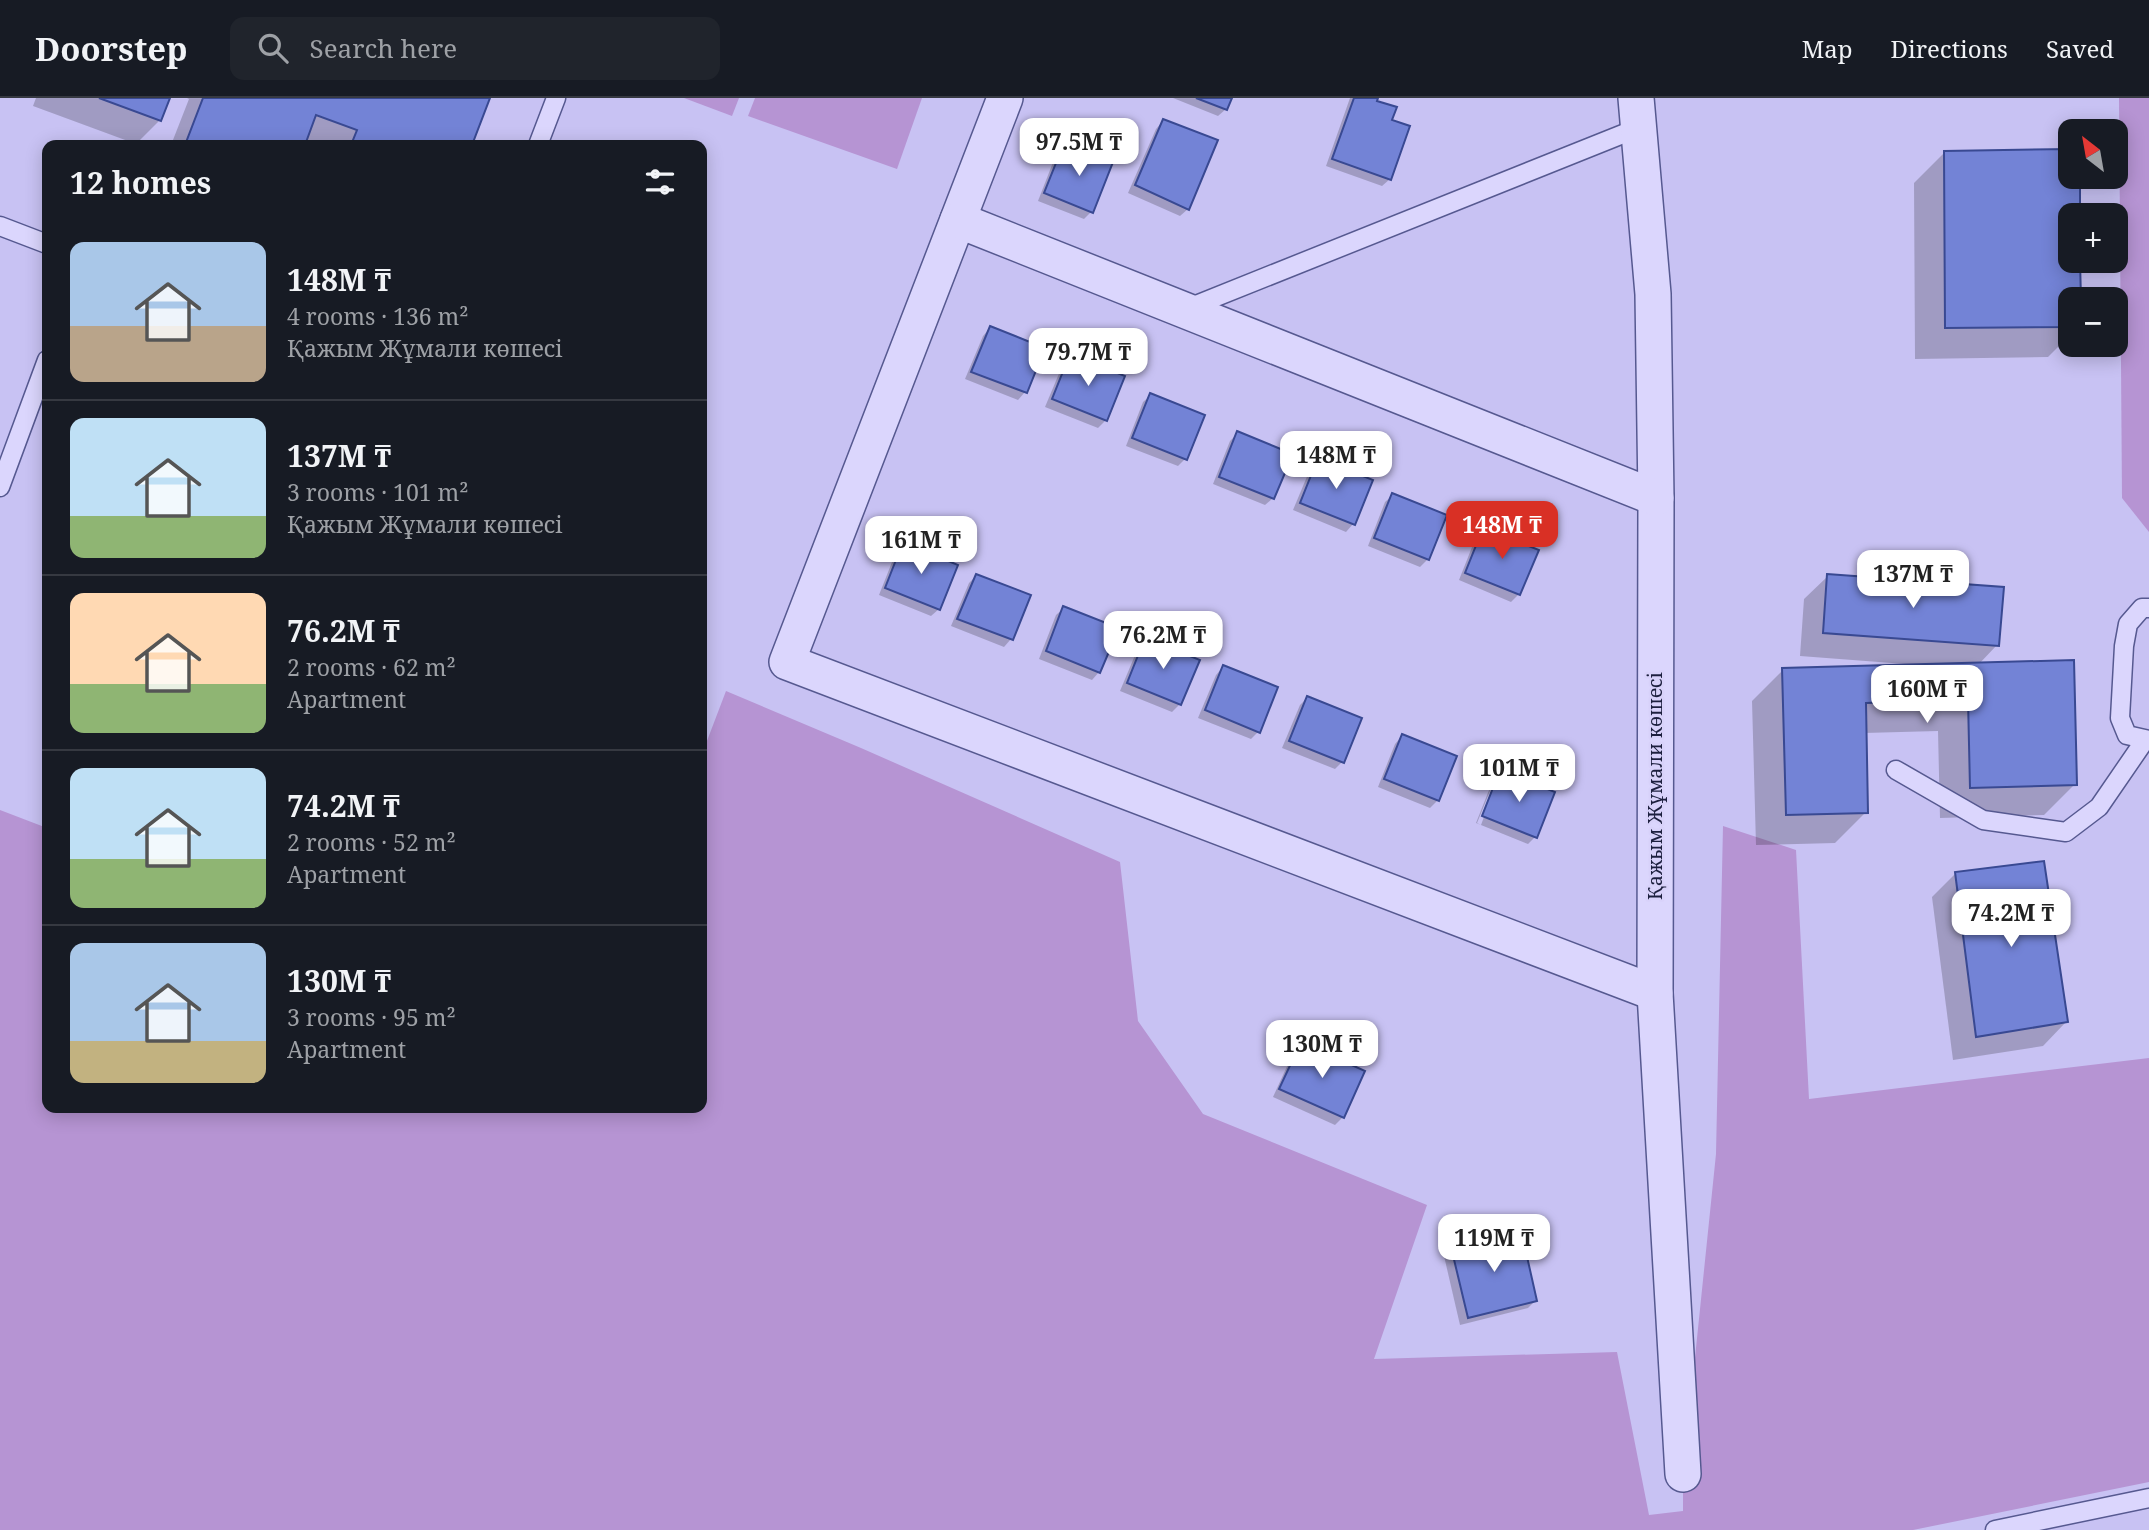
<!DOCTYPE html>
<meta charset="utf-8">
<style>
body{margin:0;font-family:"Noto Serif",serif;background:#20242c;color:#f1f3f6;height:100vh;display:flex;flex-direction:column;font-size:26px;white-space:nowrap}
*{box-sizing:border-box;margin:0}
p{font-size:23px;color:#9ea1a6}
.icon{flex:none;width:38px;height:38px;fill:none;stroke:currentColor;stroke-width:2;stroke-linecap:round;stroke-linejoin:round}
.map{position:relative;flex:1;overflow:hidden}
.sheet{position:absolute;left:42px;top:42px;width:665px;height:973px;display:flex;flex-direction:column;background:#171b24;border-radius:14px;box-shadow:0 4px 18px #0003}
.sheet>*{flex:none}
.needle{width:46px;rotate:329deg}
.fabs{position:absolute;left:2058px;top:21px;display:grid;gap:14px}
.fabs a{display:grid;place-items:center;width:70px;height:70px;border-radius:14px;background:#171b24;box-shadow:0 4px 18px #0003;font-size:35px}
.price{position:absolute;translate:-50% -60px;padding:0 16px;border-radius:14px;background:#fff;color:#222;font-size:23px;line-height:46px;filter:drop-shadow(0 2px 4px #0008)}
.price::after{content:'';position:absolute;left:50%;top:42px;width:21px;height:16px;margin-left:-10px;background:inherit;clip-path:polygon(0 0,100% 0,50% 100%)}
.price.current{background:#d93025;color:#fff}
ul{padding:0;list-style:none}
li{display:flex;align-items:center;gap:21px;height:175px;padding:0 28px}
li+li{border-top:2px solid #363941}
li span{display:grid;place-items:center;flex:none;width:196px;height:140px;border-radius:14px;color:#555}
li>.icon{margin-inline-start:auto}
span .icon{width:84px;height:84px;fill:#fffc;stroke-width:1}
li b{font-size:30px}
h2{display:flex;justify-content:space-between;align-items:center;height:84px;padding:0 28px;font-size:30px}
header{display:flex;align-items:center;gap:42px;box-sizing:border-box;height:98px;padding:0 35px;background:#171b24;border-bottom:2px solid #363941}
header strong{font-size:33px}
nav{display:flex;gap:38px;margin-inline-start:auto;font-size:24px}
.search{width:490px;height:63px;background:#20242c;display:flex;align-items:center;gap:18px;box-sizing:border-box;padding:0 24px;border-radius:14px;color:#9ea1a6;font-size:26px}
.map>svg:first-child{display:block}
</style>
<header>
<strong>Doorstep</strong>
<div class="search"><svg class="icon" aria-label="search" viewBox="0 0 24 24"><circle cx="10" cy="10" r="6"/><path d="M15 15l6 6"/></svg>Search here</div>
<nav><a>Map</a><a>Directions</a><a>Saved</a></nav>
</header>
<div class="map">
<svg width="2149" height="1432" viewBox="0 0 2149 1432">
<rect width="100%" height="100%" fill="#c8c2f3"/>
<g fill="#b694d3">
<polygon points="684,0 739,0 732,18"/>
<polygon points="755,0 922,0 897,71 748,18"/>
<polygon points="2119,0 2149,0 2149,434 2122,400"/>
<polygon points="726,593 861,650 1120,764 1138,923 1203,1016 1427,1107 1374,1261 1617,1254 1649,1417 1683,1413 1683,1376 1716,1056 1723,728 1796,752 1809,1001 2149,960 2149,1384 1913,1432 0,1432 0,712 47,730 47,1010 702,1010 702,656"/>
</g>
<g fill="#0003" fill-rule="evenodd">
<polygon points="36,0 168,0 160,22 136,46 33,8"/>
<polygon points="187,0 488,0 470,47 311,47 304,44 303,47 171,47 189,1"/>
<polygon points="1173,0 1230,0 1226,11 1218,18"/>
<polygon points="1350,0 1376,0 1375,4 1390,23 1390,81 1382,88 1326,68"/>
<polygon points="1163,23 1188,111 1180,118 1128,95 1156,31"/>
<polygon points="1065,47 1091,114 1084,121 1038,103 1057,54"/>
<polygon points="2070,53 2070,79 2078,79 2078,117 2070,117 2070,163 2078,163 2079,201 2070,201 2070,237 2048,259 1915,261 1914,85 1945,54"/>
<polygon points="990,230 1025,294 1018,302 965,281 983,238"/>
<polygon points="1071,258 1106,322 1098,330 1045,309 1063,266"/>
<polygon points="1151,297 1185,361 1178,368 1126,348 1143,304"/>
<polygon points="1238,335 1273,400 1265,407 1213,386 1230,343"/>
<polygon points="1318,362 1353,426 1346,434 1293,412 1311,369"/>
<polygon points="1393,397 1428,461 1420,469 1368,448 1385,404"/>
<polygon points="1484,432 1519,496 1511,504 1459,482 1476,439"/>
<polygon points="904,447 939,511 931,518 879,497 896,454"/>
<polygon points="976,478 1028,498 1011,541 1004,549 951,528 969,485"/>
<polygon points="1828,478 1997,547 1978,567 2075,686 2044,717 1940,720 1938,633 1864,635 1866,714 1835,745 1756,747 1752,603 1783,572 1905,569 1905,566 1800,558 1804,501"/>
<polygon points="1064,510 1099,574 1092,582 1039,561 1056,517"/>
<polygon points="1145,542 1180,606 1172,614 1120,593 1138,550"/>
<polygon points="1223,569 1258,634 1251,641 1198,620 1216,577"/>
<polygon points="1307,600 1342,664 1335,671 1282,650 1300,607"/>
<polygon points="1402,638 1438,702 1430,710 1378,689 1395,646"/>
<path d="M1500,674L1535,739L1528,746L1476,725L1493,682ZM1495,681H1498L1481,727L1477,725Z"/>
<polygon points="1955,776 2066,924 2043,948 1953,962 1932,799"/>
<polygon points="1301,946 1363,974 1343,1019 1335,1027 1273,999 1294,953"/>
<polygon points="1452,1151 1535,1203 1528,1210 1460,1227 1444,1158"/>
</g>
<g fill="#7383d6" stroke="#394992" stroke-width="2">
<polygon points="99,0 170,0 161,23"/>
<polygon points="203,0 490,0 472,47 351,47 357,32 316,17 305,47 185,47"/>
<polygon points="1196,0 1232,0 1227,12"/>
<polygon points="1354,0 1378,0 1377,3 1397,9 1392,22 1410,28 1391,82 1332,61"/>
<polygon points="1163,21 1218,42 1189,112 1135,87"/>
<polygon points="1064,45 1113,64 1093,115 1044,95"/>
<polygon points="2070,51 2070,79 2080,79 2080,117 2070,117 2070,163 2080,163 2081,201 2070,201 2070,229 1945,230 1944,53"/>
<polygon points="990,228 1045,250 1027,295 971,274"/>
<polygon points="1070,256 1125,278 1107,323 1052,301"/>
<polygon points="1150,295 1205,317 1187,362 1132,340"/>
<polygon points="1237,333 1293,356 1274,401 1219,379"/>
<polygon points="1318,360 1373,382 1355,427 1300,405"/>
<polygon points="1392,395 1447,417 1429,462 1374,440"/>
<polygon points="1483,430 1539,452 1520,497 1465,475"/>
<polygon points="903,444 958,467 940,512 885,490"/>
<polygon points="976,476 1031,497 1013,542 957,521"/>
<polygon points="1827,476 2004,489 1999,548 1823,535"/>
<polygon points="1063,508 1119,530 1100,575 1046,553"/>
<polygon points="1145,540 1200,562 1181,607 1127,585"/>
<polygon points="2074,562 2077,687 1970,690 1968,602 1866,605 1868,715 1786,717 1782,570"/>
<polygon points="1223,567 1278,589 1260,635 1205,612"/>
<polygon points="1307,598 1362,620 1344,665 1289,643"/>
<polygon points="1402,636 1457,658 1439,703 1384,681"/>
<polygon points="1500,672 1555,694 1537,740 1482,718"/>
<polygon points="2044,763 2068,924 1976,939 1955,774"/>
<polygon points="1301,944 1365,973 1344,1020 1279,991"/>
<polygon points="1521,1132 1537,1203 1468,1220 1451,1149"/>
</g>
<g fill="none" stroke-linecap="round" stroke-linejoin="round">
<g stroke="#565990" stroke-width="21">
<g id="service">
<polyline points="538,47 556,0"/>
<polyline points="0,128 47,146"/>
<polyline points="1186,211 1638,30"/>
<polyline points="0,389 47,262"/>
<polyline points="2149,510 2142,510 2128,526 2124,548 2120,620 2127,637 2149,642"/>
<polyline points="1896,672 1983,722 2066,734 2099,709 2145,642"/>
<polyline points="1995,1432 2149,1400"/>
</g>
</g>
<g stroke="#565990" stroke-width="38">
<g id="minor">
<polyline points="1005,0 787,564 1655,895"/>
<polyline points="1636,0 1653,196 1656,400 1655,895 1683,1376"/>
<polyline points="958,122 1656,400"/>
</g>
</g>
<use href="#service" stroke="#dbd6fd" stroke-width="18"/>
<use href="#minor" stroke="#dbd6fd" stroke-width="35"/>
</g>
<g text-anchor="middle" stroke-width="5" stroke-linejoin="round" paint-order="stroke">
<g font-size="19" fill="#1c1f3e" stroke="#d8d2fa">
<text transform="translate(1655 688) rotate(-90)" y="7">Қажым Жұмали көшесі</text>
</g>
</g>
</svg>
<div class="fabs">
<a><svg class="needle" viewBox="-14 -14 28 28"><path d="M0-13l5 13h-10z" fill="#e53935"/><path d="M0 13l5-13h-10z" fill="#9ea1a6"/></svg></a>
<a>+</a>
<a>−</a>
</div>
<b class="price" style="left:1079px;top:80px">97.5M ₸</b>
<b class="price" style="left:1088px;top:290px">79.7M ₸</b>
<b class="price" style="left:1336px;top:393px">148M ₸</b>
<b class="price current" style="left:1502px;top:463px">148M ₸</b>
<b class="price" style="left:921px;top:478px">161M ₸</b>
<b class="price" style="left:1913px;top:512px">137M ₸</b>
<b class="price" style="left:1163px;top:573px">76.2M ₸</b>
<b class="price" style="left:1927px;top:627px">160M ₸</b>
<b class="price" style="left:1519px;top:706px">101M ₸</b>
<b class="price" style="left:2011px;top:851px">74.2M ₸</b>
<b class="price" style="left:1322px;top:982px">130M ₸</b>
<b class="price" style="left:1494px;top:1176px">119M ₸</b>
<section class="sheet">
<h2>12 homes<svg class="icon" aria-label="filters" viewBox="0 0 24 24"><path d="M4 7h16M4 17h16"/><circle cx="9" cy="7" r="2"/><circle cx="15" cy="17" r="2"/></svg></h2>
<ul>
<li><span style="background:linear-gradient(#a9c7e8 60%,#b9a48a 0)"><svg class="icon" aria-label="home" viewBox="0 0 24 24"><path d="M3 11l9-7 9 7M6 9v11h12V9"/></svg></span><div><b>148M ₸</b><p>4 rooms · 136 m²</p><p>Қажым Жұмали көшесі</p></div></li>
<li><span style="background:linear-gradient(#bfe0f5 70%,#8fb573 0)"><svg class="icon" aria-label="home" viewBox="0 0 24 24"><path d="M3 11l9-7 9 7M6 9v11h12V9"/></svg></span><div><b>137M ₸</b><p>3 rooms · 101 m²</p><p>Қажым Жұмали көшесі</p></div></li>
<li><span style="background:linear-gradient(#ffd9b3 65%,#8fb573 0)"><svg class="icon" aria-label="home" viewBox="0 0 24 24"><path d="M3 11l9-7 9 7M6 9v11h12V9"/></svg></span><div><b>76.2M ₸</b><p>2 rooms · 62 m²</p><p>Apartment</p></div></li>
<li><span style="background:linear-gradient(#bfe0f5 65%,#8fb573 0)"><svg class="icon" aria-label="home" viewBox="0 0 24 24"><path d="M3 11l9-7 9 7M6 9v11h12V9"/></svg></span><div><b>74.2M ₸</b><p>2 rooms · 52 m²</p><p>Apartment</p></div></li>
<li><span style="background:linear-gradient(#a9c7e8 70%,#c2b280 0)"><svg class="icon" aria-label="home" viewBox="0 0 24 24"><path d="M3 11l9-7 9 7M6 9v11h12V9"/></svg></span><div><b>130M ₸</b><p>3 rooms · 95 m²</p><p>Apartment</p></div></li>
</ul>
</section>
</div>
